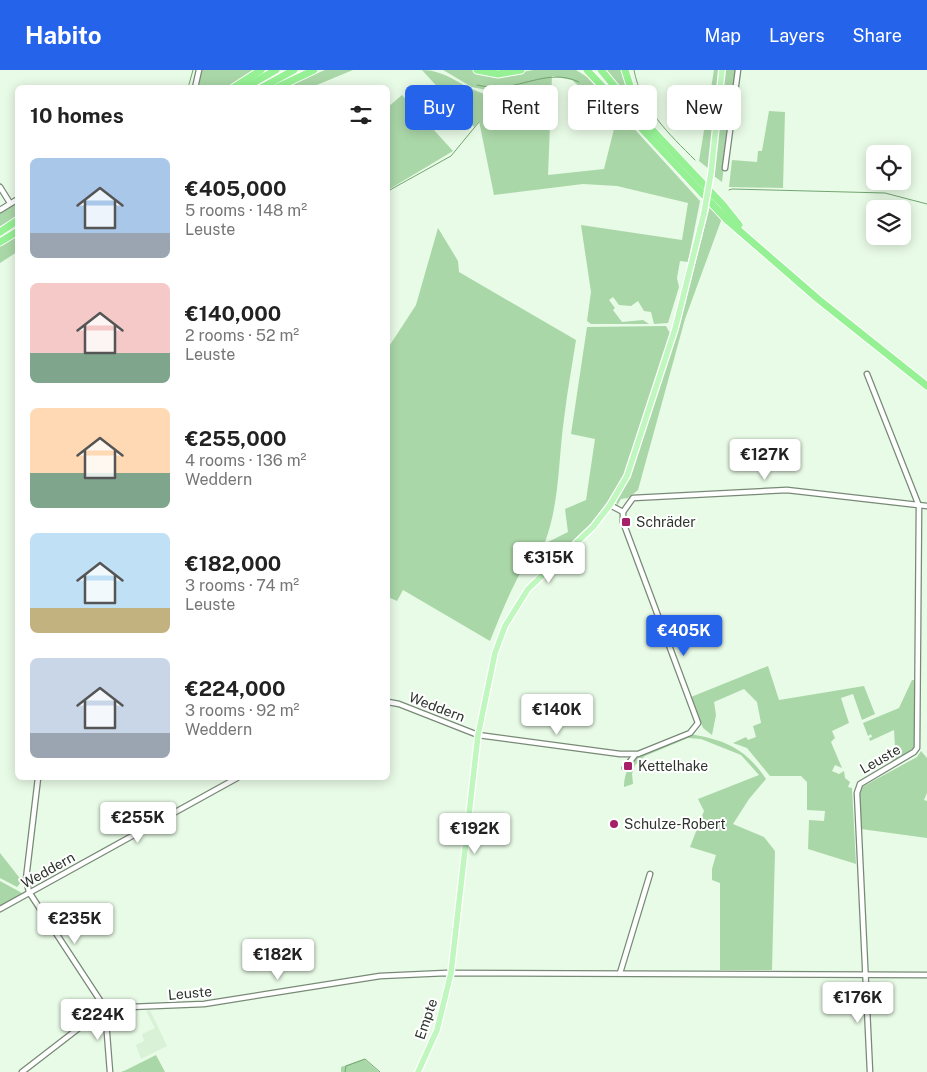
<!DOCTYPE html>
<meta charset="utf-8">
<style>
body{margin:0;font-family:"Public Sans",sans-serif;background:#f6f6f6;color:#222;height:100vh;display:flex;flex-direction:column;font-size:19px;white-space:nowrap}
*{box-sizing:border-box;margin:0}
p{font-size:16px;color:#767676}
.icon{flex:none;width:28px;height:28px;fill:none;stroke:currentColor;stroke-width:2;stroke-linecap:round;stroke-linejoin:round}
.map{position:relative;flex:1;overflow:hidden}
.details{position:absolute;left:15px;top:15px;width:375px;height:695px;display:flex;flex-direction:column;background:#fff;border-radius:8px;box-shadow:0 2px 12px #0003}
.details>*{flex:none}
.banner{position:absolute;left:405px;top:15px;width:446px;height:45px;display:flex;gap:10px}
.fabs{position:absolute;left:866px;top:75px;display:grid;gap:10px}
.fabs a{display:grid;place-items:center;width:45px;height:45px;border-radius:8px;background:#fff;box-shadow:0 2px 12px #0003;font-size:25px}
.price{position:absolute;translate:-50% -42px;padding:0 11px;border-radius:5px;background:#fff;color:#222;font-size:16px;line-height:32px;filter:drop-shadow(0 1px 2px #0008)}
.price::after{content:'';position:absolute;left:50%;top:30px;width:15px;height:11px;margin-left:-8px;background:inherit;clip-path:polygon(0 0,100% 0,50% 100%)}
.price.current{background:#2563eb;color:#fff}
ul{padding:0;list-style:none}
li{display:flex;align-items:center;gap:15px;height:125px;padding:0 15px}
li span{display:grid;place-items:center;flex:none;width:140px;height:100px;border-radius:8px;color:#555}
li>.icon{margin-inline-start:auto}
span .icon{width:60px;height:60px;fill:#fffc;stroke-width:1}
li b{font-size:21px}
h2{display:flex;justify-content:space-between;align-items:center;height:60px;padding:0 15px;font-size:21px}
.chip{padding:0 18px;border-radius:8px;background:#fff;box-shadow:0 2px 12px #0003;font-size:18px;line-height:45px}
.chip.current{background:#2563eb;color:#fff}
header{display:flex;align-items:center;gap:30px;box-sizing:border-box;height:70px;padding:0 25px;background:#2563eb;color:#fff}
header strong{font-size:24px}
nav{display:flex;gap:28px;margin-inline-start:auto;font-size:18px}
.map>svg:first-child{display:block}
</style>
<header>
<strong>Habito</strong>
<nav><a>Map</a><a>Layers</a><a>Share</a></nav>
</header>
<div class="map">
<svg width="927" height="1002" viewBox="0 0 927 1002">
<rect width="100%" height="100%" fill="#e8fbe6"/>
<polygon fill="#d9f2d7" points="150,940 167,976 141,989 136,975 144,971 142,964 155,958 146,941"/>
<g fill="#aad7a8" fill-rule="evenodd">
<polygon points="201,0 255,0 227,17 198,18"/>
<polygon points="325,0 353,0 312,17 285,17"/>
<path d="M422,0C449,0 463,20 490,25L491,21L472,17L443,0H471L496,7L533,0H576L587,7L700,131L688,192L680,191L677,208L679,217L668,253L654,254L651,242L644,241L638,231L631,236L619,235L613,227L609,230L615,238L613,240L622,252L643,250L649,254H591L587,251L591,222L581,155L682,170L688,133L617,116L583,114L494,125L479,51L474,57ZM552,6L572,10L616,51L604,99L548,105Z"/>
<polygon points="605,0 622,0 629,29"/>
<polygon points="714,0 720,0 709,99 699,91"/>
<polygon points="725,0 736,0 722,112 714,106"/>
<polygon points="402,25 453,81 388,120 388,37"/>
<polygon points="769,41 785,42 783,118 729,117 732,90 757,92 758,81 762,81"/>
<polygon points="17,131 17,182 0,193 0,142"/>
<polygon points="710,136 722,148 685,249 638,420 628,428 621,429 617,436 616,430 633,398 680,253"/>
<path d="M438,158L458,191L459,202L576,270C572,296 567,323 564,349C558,392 560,431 545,472C542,480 528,489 523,498C510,521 500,546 490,571L403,520L397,531L388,527V278L416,235Z"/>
<polygon points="666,256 671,265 623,408 596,450 558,486 553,487 550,483 548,472 568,462 565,439 586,430 595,369 571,364 587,257"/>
<polygon points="768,596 779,630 864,616 875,644 862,650 853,624 841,628 849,653 832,661 835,668 831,672 842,698 835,695 832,701 839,704 844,701 845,708 850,712 848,717 852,718 856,794 808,779 809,750 824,751 825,741 807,740 807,712 801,706 770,706 747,678 733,673 746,667 748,670 756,667 753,656 761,653 757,632 744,619 714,632 716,645 712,665 703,658 691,627"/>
<polygon points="912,610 914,610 914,677 911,682 893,691 890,685 895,678 894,660 870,671 869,668 872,667 871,664 868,666 863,653 899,638"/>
<path d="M690,664C726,670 746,679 766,709L749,729L733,754L764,767L775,781L772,900H720V813L712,810V799L716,785L690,777L704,741L698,729L759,705L741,685L701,669L688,668L645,686L635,695L632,704L633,714L624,717C624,680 662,676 690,664Z"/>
<polygon points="921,681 927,688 927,723 924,730 927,731 927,768 861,759 859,722 862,717 917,687"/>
<polygon points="0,783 22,811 17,817 0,808"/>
<polygon points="0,811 22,823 0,836"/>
<polygon points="156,985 165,1002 121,1002 126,1000"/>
<polygon points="364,989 379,1002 341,1002 341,997"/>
</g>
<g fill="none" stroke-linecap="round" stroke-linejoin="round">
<g stroke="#72a571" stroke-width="1">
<path d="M634,0C641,38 669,64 695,90"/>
<path d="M477,15C486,17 495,18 504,17C531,13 554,0 579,12"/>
<polyline points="188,18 193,0"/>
<polyline points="729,120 732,119 885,123 927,134"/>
<polyline points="388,121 451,86 479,52"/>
<polyline points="345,1002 346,996 365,989 380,1002"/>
</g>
<g stroke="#788a77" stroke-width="7">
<g id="minor">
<polyline points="195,18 199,0"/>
<polyline points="725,98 738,0"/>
<polyline points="0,117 10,133"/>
<polyline points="0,140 18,129"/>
<polyline points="867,304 919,436 917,678 914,682 860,714 857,723 870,1002"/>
<polyline points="610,435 623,442"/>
<polyline points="388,632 399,634 478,665 620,684 638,684 690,663 698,653 623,452 623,442 633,428 787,420 927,436"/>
<polyline points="625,698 635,685"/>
<polyline points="38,708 26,809 29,822 105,938 110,1002"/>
<polyline points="0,839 237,708"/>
<polyline points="620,903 650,804"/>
<polyline points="105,938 204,934 380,906 446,903 927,905"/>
<polyline points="22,1002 105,938"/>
</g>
</g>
<g stroke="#fff" stroke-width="8">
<g id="major">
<polyline points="711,103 722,0"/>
<polyline points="418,1002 437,960 451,903 478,665 495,583 505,556 528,519 593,457 610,435 627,406 675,259 704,143"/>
</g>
</g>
<g stroke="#fff" stroke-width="9">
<g id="highway">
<polyline points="477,0 498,4 521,0"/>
<polyline points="587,0 727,150 818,229 927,316"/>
<polyline points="601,0 641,48 723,135 739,155"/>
<polyline points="625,0 638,41"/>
<polyline points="233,18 261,0"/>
<polyline points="244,18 276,0"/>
<polyline points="261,18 294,0"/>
<polyline points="276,18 314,0"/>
<polyline points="0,162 18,150"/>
<polyline points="0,172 18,161"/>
</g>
</g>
<use href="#minor" stroke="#fff" stroke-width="4.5"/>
<use href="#major" stroke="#bff7bf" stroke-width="5.5"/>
<use href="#highway" stroke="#95f194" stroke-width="7"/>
<g stroke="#fff" stroke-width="8" stroke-linecap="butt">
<polyline id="major-bridge" points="704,143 711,103"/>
</g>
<use href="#major-bridge" stroke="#bff7bf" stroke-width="5.5"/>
</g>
<g fill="#a61f68" stroke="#fff" stroke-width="2">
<rect x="621" y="447" width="10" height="10" rx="2.5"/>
<rect x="623" y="691" width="10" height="10" rx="2.5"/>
<circle cx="614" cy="754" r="5"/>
</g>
<g text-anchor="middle" stroke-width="4" stroke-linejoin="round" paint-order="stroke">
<g font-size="14" fill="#2c342c" stroke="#fff" text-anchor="start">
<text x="636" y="457">Schräder</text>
<text x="638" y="701">Kettelhake</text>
<text x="624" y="759">Schulze-Robert</text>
</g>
<g font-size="14" fill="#2c342c" stroke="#fff">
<text transform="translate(437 637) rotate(21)" y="5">Weddern</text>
<text transform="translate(880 689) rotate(-30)" y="5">Leuste</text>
<text transform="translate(48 800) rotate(-29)" y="5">Weddern</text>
<text transform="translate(190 923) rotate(-5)" y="5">Leuste</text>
<text transform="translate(426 949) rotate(-71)" y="5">Empte</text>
</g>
</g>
</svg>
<div class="fabs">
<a><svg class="icon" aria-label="locate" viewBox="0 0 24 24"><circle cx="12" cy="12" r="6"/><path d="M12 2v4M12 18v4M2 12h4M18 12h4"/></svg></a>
<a><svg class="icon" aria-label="layers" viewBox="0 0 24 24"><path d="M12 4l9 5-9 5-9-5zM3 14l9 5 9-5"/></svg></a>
</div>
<b class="price" style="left:765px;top:411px">€127K</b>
<b class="price" style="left:549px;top:514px">€315K</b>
<b class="price current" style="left:684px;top:587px">€405K</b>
<b class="price" style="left:557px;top:666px">€140K</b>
<b class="price" style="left:138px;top:774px">€255K</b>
<b class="price" style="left:475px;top:785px">€192K</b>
<b class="price" style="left:75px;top:875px">€235K</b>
<b class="price" style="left:278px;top:911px">€182K</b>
<b class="price" style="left:858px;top:954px">€176K</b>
<b class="price" style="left:98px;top:971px">€224K</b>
<div class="banner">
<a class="chip current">Buy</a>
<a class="chip">Rent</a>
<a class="chip">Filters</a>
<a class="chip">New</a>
</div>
<section class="details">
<h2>10 homes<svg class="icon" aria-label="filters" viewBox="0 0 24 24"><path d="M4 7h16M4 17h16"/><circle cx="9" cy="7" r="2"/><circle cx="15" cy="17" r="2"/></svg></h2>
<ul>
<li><span style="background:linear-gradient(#a9c7e8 75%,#9aa5b1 0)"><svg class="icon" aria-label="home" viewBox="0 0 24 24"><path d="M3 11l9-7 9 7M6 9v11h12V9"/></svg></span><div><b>€405,000</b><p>5 rooms · 148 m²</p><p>Leuste</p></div></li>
<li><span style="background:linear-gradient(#f6c9c9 70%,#7fa58c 0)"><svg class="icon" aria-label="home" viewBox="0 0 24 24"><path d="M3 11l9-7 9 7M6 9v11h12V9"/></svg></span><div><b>€140,000</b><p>2 rooms · 52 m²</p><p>Leuste</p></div></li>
<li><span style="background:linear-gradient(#ffd9b3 65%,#7fa58c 0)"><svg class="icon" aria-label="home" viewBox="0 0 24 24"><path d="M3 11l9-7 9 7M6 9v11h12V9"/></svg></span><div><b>€255,000</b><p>4 rooms · 136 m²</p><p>Weddern</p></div></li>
<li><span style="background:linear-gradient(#bfe0f5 75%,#c2b280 0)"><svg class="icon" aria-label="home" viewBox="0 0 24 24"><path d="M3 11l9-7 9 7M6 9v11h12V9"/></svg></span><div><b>€182,000</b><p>3 rooms · 74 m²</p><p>Leuste</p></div></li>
<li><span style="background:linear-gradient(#c9d6e8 75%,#9aa5b1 0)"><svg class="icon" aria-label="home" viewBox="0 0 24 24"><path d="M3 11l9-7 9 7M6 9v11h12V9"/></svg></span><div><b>€224,000</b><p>3 rooms · 92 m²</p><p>Weddern</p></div></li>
</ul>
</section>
</div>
